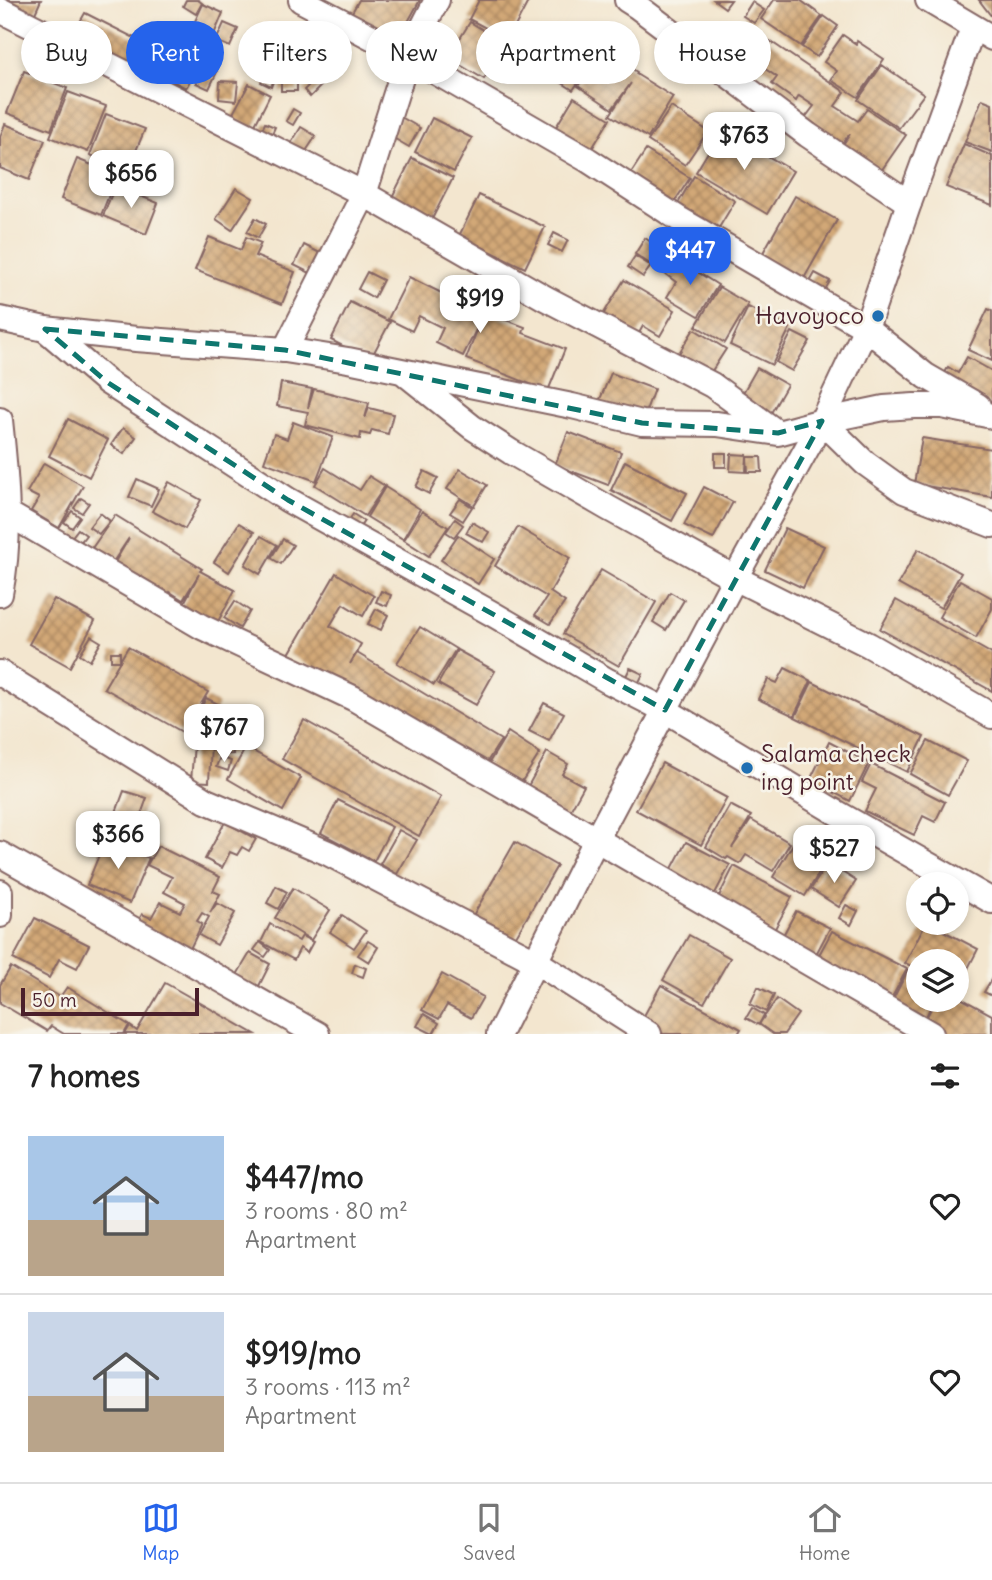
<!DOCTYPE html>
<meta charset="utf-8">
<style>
body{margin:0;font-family:Delius,sans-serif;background:#f6f6f6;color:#222;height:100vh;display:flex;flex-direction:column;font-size:26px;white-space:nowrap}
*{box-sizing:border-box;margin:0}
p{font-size:23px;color:#767676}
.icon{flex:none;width:38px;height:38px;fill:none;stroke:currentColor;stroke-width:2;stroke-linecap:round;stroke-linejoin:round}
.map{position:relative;height:1034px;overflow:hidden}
.details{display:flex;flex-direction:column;background:#fff;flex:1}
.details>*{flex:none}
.hud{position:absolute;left:21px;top:21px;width:950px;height:63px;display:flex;gap:14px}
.fabs{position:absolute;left:906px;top:872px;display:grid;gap:14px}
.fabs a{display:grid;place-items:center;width:63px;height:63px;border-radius:50%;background:#fff;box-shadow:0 4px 10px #0003;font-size:35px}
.scale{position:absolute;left:21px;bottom:18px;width:178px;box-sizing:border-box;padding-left:7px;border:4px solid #4a1f2b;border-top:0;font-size:19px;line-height:24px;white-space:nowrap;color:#4a1f2b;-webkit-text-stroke:5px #f7f3e8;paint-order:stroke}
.price{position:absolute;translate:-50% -60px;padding:0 16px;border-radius:14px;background:#fff;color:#222;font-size:23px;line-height:46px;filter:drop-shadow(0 2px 4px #0008)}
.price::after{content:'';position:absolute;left:50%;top:42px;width:21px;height:16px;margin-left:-10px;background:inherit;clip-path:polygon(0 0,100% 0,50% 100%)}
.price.active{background:#2563eb;color:#fff}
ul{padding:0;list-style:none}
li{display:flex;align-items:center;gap:21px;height:175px;padding:0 28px}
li+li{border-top:2px solid #e0e0e0}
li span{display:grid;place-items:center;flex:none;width:196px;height:140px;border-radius:0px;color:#555}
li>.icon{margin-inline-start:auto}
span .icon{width:84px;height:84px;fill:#fffc;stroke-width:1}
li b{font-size:30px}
h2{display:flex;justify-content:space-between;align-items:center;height:84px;padding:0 28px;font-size:30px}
.chip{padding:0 24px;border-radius:32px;background:#fff;box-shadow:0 4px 10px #0003;font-size:24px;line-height:63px}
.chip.active{background:#2563eb;color:#fff}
.tab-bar{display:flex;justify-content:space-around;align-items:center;height:98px;border-top:2px solid #e0e0e0;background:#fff;font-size:19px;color:#767676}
.tab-bar a{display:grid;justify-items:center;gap:4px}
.tab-bar .active{color:#2563eb}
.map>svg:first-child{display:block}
</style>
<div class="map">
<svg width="992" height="1034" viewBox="0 0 992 1034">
<defs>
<pattern id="building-cross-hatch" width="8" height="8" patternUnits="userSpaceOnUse" patternTransform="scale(1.75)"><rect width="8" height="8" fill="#d2a877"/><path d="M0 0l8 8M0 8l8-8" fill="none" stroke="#ac8862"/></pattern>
</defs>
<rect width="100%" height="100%" fill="#f7f3e8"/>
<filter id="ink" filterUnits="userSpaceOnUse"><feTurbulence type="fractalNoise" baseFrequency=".0143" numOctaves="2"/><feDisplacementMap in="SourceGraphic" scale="14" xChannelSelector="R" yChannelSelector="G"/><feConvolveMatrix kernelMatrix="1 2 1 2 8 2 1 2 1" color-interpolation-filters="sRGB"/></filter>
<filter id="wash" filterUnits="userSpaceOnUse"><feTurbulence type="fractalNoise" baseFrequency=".00686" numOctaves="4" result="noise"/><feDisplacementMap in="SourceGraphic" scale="28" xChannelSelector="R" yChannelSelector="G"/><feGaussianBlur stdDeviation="1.57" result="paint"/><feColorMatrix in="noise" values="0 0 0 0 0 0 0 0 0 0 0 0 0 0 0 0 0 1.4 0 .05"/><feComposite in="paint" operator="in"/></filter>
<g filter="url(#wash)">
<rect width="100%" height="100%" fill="#f3e6cf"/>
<g id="blocks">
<g fill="url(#building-cross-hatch)">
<polygon points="0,0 41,0 33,18"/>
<polygon points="186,0 198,0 202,3 196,14 183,6"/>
<polygon points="359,0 420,0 398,40 351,14"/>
<polygon points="479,0 529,0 508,40 469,19"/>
<polygon points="714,0 731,0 725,8"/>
<polygon points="774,0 800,0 822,16 801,46 761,19"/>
<polygon points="979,0 992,0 992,17"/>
<polygon points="752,2 764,10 754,23 743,16"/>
<polygon points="203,4 223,13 210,44 189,34"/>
<polygon points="85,13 158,50 170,26 187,35 173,63 187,38 208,49 186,88 165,77 163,82 72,36"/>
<polygon points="824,16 838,26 817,57 802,47"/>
<polygon points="470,22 506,44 484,79 448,58"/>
<polygon points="224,23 238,29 230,47 216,41"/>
<polygon points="567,26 602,49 573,90 539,68"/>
<polygon points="268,34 284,41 271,72 255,66"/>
<polygon points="843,35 856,44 857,41 884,59 858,97 831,80 837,71 824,62"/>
<polygon points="770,41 845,92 835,106 858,121 867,109 906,135 881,171 842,146 850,134 842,143 805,118 814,106 799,96 796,101 772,84 777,77 755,62"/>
<polygon points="603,50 637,72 636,74 673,97 648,138 610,115 631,83 612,109 578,86"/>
<polygon points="505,56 518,64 505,84 492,76"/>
<polygon points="291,63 301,68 295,79 285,73"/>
<polygon points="882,65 924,94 899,128 858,100"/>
<polygon points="205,66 217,72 209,89 196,83"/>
<polygon points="533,67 540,72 533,81 526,75"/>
<polygon points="24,71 67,88 51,130 7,113"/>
<polygon points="264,75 274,79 271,87 261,82"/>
<polygon points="315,79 321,86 310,97 304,90"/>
<polygon points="220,81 238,82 236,101 219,99"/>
<rect x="281" y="81" width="16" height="10"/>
<polygon points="249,84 270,95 253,129 231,117"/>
<polygon points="68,92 106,106 88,152 50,137"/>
<polygon points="574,97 610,119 588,155 553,132"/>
<polygon points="982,99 992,103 992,152 965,142"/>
<polygon points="671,107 708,131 685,165 648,141"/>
<polygon points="293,109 300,113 293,125 286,121"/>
<polygon points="106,114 145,129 128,170 90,155"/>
<polygon points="401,117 420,128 409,147 390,136"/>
<polygon points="432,118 472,138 454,172 415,152"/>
<polygon points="265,123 275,127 268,143 258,138"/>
<polygon points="5,124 45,140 29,180 0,168 0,137"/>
<polygon points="301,127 316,136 304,154 290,145"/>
<polygon points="722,129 793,171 767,214 696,172"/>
<polygon points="964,144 992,156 992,205 946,187"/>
<polygon points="646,150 690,178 671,207 627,179"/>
<polygon points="412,158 453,178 431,221 390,201"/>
<polygon points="77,159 117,175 101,215 61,199"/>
<polygon points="694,176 735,201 714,236 673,212"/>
<polygon points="115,186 158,203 146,234 103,216"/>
<polygon points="236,188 253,198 232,230 216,219"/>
<polygon points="479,195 545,227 525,268 459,236"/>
<polygon points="795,196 837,220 802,282 760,258"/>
<polygon points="255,218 266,224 258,238 247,232"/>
<polygon points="554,233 568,240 562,252 548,245"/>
<polygon points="209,237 241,250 246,237 261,243 255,256 295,272 282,304 195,270"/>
<polygon points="645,238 669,254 659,270 635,254"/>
<polygon points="304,245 320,253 310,273 294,265"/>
<polygon points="635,256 651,266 643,277 628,267"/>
<polygon points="675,258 718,285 699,316 667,297 676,282 664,273"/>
<polygon points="367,272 383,280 374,298 358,289"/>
<polygon points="815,273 830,281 820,299 805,291"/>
<polygon points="409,277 484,314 485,312 525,327 523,333 565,349 548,391 466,359 482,318 463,356 436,343 443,328 419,316 412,331 388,319"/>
<polygon points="624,280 675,310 660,336 643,326 638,335 603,315"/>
<polygon points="719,287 748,304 725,343 696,326"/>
<polygon points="350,302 390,322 370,360 331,340"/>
<polygon points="748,307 790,328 772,365 730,345"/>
<polygon points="988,309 992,311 992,361 968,350"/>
<polygon points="694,329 726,349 708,377 676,358"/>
<polygon points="792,332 810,341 792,371 776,362"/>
<polygon points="967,357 992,371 992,405 940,383 948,367 958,373"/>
<polygon points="757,368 787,385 771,413 741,396"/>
<polygon points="611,373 654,389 642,421 598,404"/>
<polygon points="281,383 312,389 308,408 314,389 369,403 365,418 369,408 393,414 388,434 372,430 370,435 361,433 360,439 305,425 308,412 277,406"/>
<polygon points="68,419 108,440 89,477 49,456"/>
<polygon points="293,422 333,437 316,481 264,462 274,434 287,439"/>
<polygon points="123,428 136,437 124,454 111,445"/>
<polygon points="568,432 621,452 608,485 555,465"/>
<polygon points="922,438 992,449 992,497 914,484"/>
<rect x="715" y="453" width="11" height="14"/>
<polygon points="731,454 747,455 746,472 730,471"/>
<polygon points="747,457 761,457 762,472 748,472"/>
<polygon points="625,461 687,493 672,521 611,490"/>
<polygon points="44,463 83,486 59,528 31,511 39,498 27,492"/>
<polygon points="325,468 360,490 369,476 385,486 365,516 315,485"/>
<polygon points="460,469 487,485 474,506 447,489"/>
<polygon points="424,471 438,478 429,494 416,487"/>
<polygon points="137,479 159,489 151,506 129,497"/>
<polygon points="169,482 201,500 185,529 152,511"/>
<polygon points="385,487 420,509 403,539 367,517"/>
<polygon points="704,487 733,502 713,539 684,525"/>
<polygon points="81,498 89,503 82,513 74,508"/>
<polygon points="460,499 472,507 463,521 450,513"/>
<polygon points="72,511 80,517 72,528 64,522"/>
<polygon points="422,511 448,527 429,556 404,540"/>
<polygon points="100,513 110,521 99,534 89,527"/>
<polygon points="353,514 364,521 358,530 347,523"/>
<polygon points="115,515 202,569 200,571 235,590 215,627 181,609 199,574 183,600 170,592 166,599 112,567 129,538 111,565 90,551"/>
<polygon points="455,519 463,525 454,537 446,532"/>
<polygon points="472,522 489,532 483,542 466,533"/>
<polygon points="239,523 254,532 229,572 214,562"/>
<polygon points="518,527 570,558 550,592 565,602 550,624 535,615 547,597 495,566"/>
<polygon points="785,528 824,546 803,588 765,570"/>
<polygon points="78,529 86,535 79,544 71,538"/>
<polygon points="458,535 494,559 478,584 441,560"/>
<polygon points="261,536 277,545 260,574 245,565"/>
<polygon points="283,539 293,545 281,564 271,558"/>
<polygon points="918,549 961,573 941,608 898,584"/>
<polygon points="601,570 656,602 619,666 563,634"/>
<polygon points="336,573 374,596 363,616 343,604 330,626 361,644 350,664 357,653 501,740 483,768 289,654"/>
<polygon points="960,580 992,598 992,609 976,638 939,617"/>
<polygon points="381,591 391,595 387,606 376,602"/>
<polygon points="670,592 684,600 666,630 653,622"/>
<polygon points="54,599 95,621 70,667 29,644"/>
<polygon points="896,600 992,654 992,691 880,629"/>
<polygon points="235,601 250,611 240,628 224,618"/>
<polygon points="376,609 388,615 381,630 368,624"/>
<polygon points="420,627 456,649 434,685 397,663"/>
<polygon points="91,636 101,642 90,661 80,654"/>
<polygon points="128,647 208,692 184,733 104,688"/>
<polygon points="457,650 495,671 476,705 438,684"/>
<rect x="111" y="652" width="9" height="9"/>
<polygon points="630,668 643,674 637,686 624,680"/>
<polygon points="785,668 811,681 794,716 758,699 768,679 777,683"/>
<polygon points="812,682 924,737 907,772 795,717"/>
<polygon points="206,698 218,704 210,720 198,714"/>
<polygon points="544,703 564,713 549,741 529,731"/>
<rect x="230" y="714" width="12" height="10"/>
<polygon points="195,717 204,720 197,734 189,730"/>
<polygon points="304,720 441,797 419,836 282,759"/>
<polygon points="223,726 240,728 239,739 222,737"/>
<polygon points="508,732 540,753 517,789 485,769"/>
<polygon points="928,741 967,761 948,795 910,774"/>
<polygon points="232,742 233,754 217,755 216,743"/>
<polygon points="829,742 869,763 850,801 810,780"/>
<polygon points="194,744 211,745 209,782 191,781"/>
<polygon points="246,747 301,778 283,811 228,779"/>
<polygon points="547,752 568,764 562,774 584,786 566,818 523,795"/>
<polygon points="220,757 231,761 228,771 216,767"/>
<polygon points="662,763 727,798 701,845 636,810"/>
<polygon points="871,764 945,802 935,822 923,816 914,835 865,811 876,789 862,782"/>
<polygon points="124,791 147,798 131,842 108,834"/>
<polygon points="338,800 392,827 374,861 321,833"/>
<polygon points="730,805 751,816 732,848 751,820 790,843 773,871 746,855 740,864 728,857 726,859 706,847"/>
<polygon points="225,822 256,839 249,851 242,847 237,855 230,852 222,868 205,859"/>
<polygon points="399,830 417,840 397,874 380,864"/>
<polygon points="105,840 149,858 130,903 87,885"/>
<polygon points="515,842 557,866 512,943 471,919"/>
<polygon points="686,842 730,865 711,901 667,878"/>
<polygon points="793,844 825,863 805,896 773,877"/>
<polygon points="158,846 220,877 213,891 220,894 210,913 217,903 235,913 217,945 199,935 209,917 202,913 197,921 202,924 188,953 138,922 142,914 151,918 160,902 180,912 185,903 164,892 172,877 147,865"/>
<polygon points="828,863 856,881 839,907 811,889"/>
<polygon points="734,866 792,897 771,936 714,906"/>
<polygon points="276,886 287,892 278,909 267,903"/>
<polygon points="293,888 330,910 311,940 275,918"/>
<polygon points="846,905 858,911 851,925 839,918"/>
<polygon points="796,911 830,928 814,958 780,941"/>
<polygon points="342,915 366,931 354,948 330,932"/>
<polygon points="35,918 89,945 77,968 59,959 49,978 13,959"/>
<polygon points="926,922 978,949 962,980 957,978 957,961 919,961 919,970 905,963"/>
<polygon points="270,924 299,941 302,936 313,942 307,953 300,948 294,960 261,942"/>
<polygon points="832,931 907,969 890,1001 815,962"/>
<polygon points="689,935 730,958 704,1003 663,980"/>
<polygon points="368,941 378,947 369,962 358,955"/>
<polygon points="260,942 270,950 265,957 254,950"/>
<polygon points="250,953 270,964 257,990 235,978"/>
<polygon points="355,964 366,968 363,977 352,973"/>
<polygon points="11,967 60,997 67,987 129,1025 124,1034 64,1034 51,1026 47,1031 0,1003 0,985"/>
<polygon points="908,970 919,975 919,999 935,999 923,1022 890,1005"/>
<polygon points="442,974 483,997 471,1018 447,1005 439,1019 422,1010"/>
<polygon points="992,978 992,996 984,992"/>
<polygon points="165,983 255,1034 125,1034 130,1026 137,1031"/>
<polygon points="661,985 741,1029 738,1034 664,1034 641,1021"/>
<polygon points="758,987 774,995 766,1012 750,1004"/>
<polygon points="957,996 992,1015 992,1034 945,1034 924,1022 936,999 957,999"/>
<polygon points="777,999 798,1014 784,1034 773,1034 759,1024"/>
<polygon points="752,1008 764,1015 759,1025 746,1018"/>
<polygon points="424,1014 439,1023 433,1034 417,1026"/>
</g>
</g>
</g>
<g filter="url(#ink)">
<use href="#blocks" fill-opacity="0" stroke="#856564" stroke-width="2"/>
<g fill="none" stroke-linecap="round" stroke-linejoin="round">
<g stroke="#856564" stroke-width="28">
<g id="street">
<polyline points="301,0 408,56 588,160 679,219 866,328 926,376 978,406"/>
<polyline points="627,0 638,7 808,135 909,203"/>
<polyline points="928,0 992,38"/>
<polyline points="0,10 364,194 545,298 712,385 775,431"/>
<polyline points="0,319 45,329 136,339 285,350 348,360 572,406 642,423 717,424 778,433 822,421 884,408 914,406 942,406 992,416"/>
<polyline points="45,329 107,382 288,500 491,613 608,681 665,710 832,810 992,901"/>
<polyline points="285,350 364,194 408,56 437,0"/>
<polyline points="407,375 472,427 511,452 608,508 735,578 869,645 992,716"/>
<path d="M0,420C6,477 12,536 0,594"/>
<polyline points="822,421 865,463 904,491 992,525"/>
<polyline points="7,513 202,627 353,698 931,1034"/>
<polyline points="0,673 206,801 328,853 535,961 649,1034"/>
<polyline points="0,854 317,1034"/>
<polyline points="0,892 0,915"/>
<polyline points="499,1034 596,840 735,578 822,421 866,328 909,203 973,28"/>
</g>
</g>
<use href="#street" stroke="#fff" stroke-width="24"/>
</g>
</g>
<path fill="none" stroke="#0f766e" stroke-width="5" stroke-dasharray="14 9" stroke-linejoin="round" d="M45,329L285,350L642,423L778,433L822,421L665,710L288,500L107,382Z"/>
<g fill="#1f6fb2" stroke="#f7f3e8" stroke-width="2.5">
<circle cx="878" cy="316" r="7"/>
<circle cx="747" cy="768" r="7"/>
</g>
<g text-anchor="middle" stroke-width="5" stroke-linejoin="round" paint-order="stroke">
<g font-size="24" fill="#4a1f2b" stroke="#f7f3e8" text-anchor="end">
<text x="864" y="324">Havoyoco</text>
<text x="761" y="762" text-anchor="start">Salama check<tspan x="761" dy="28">ing point</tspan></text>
</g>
</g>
</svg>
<div class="fabs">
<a><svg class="icon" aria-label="locate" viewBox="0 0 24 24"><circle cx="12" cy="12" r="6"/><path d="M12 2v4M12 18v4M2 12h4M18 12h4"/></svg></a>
<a><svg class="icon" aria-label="layers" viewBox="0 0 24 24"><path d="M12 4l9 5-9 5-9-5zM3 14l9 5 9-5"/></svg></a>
</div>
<div class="scale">50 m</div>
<b class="price" style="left:744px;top:172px">$763</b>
<b class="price" style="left:131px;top:210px">$656</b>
<b class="price active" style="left:690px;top:287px">$447</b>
<b class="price" style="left:480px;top:335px">$919</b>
<b class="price" style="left:224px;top:764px">$767</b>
<b class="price" style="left:118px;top:871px">$366</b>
<b class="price" style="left:834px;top:885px">$527</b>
<div class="hud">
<a class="chip">Buy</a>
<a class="chip active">Rent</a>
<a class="chip">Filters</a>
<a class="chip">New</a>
<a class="chip">Apartment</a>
<a class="chip">House</a>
</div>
</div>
<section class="details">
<h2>7 homes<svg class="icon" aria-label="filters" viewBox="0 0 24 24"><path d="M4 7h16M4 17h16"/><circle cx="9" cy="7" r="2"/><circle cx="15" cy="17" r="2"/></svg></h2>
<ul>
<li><span style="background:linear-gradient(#a9c7e8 60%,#b9a48a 0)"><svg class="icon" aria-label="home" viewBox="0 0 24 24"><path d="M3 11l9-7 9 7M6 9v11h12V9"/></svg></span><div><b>$447/mo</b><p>3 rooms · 80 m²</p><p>Apartment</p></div><svg class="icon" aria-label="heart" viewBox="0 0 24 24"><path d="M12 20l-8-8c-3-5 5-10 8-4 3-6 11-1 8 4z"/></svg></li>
<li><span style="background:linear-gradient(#c9d6e8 60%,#b9a48a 0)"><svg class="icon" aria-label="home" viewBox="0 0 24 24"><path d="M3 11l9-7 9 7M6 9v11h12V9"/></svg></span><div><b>$919/mo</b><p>3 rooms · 113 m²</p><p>Apartment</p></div><svg class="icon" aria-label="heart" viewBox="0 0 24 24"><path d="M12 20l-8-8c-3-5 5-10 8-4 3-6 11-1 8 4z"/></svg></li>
</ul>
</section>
<nav class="tab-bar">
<a class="active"><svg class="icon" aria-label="map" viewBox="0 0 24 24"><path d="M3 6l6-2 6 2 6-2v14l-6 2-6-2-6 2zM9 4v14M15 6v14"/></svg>Map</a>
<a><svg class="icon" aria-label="saved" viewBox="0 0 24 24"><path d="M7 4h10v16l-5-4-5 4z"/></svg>Saved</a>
<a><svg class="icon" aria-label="home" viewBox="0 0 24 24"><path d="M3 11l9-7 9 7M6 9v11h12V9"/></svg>Home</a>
</nav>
